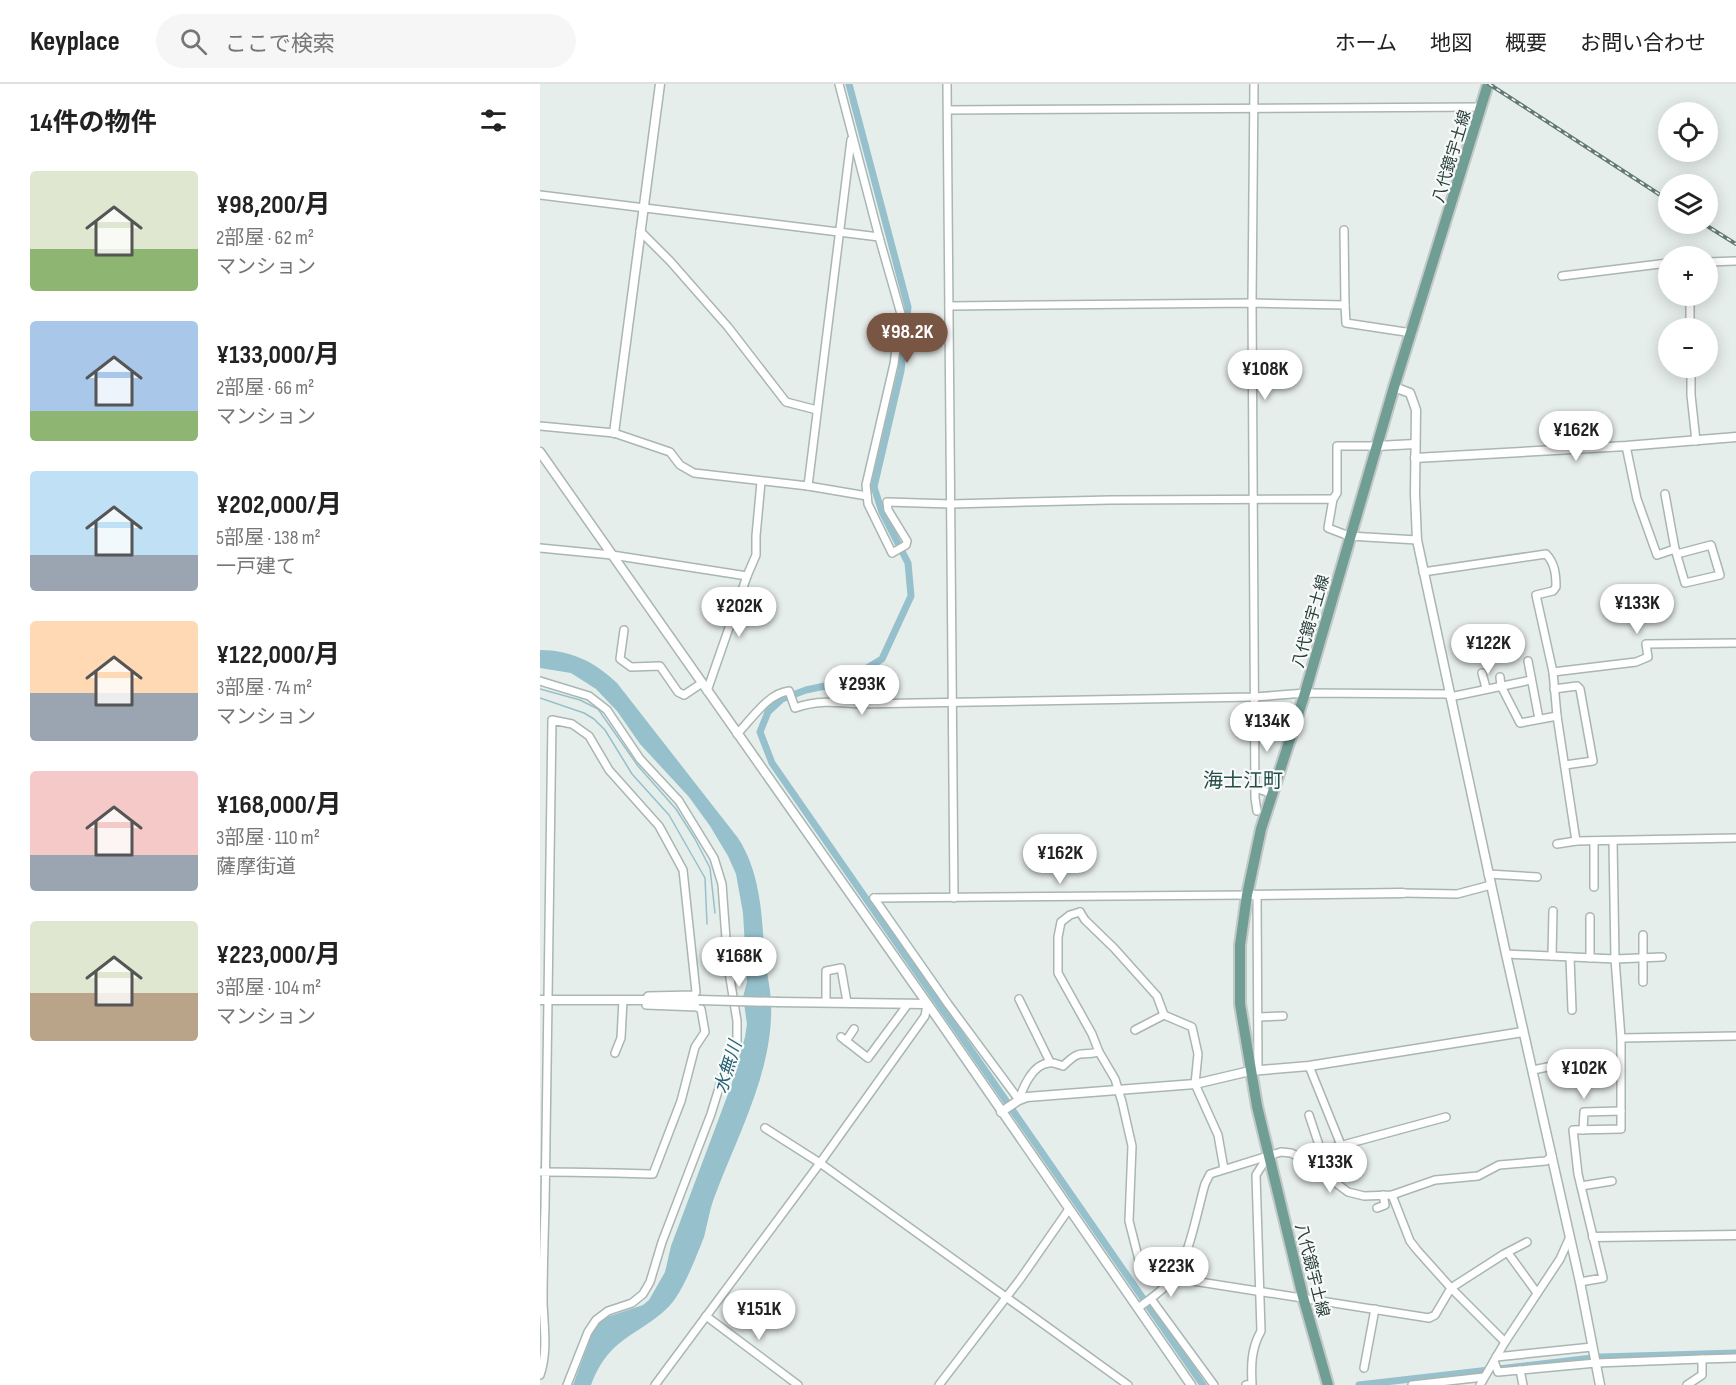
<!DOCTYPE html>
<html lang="ja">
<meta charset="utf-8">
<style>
body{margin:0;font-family:"Sofia Sans Condensed","Noto Sans JP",sans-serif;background:#f6f6f6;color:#222;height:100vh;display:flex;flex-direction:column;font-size:22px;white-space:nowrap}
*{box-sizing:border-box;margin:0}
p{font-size:20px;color:#767676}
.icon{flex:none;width:33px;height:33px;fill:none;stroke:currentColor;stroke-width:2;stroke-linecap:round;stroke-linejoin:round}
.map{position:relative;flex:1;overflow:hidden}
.drawer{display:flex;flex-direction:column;background:#fff;width:540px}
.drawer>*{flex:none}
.fabs{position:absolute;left:1118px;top:18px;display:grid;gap:12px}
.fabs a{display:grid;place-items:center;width:60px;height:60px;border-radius:50%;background:#fff;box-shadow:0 3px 15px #0003;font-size:30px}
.price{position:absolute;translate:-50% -51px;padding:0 14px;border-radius:21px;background:#fff;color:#222;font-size:20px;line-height:39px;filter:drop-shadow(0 2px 3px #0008)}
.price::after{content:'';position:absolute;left:50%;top:36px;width:18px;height:14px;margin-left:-9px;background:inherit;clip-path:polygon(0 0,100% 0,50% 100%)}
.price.current{background:#795544;color:#fff}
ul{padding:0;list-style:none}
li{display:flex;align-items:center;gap:18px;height:150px;padding:0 30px}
li span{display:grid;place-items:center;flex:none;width:168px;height:120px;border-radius:6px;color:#555}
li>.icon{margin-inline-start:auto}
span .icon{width:72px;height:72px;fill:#fffc;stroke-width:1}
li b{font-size:26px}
h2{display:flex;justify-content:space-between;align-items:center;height:72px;padding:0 30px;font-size:26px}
header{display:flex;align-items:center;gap:36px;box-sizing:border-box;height:84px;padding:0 30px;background:#fff;border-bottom:2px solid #e0e0e0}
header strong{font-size:28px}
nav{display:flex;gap:33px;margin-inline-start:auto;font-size:21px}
.search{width:420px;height:54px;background:#f6f6f6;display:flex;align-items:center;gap:15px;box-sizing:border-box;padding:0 21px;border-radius:33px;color:#767676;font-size:22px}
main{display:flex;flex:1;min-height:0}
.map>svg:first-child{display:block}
</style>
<header>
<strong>Keyplace</strong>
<div class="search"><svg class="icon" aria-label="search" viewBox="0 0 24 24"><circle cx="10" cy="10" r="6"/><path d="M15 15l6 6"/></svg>ここで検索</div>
<nav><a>ホーム</a><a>地図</a><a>概要</a><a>お問い合わせ</a></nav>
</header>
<main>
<section class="drawer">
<h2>14件の物件<svg class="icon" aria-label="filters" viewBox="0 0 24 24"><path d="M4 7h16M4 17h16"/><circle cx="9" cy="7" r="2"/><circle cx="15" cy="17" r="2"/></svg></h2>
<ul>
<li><span style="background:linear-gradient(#dfe7d0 65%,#8fb573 0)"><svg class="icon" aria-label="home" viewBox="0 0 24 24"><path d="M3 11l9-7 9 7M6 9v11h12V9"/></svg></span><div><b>¥98,200/月</b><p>2部屋 · 62 m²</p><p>マンション</p></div></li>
<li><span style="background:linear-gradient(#a9c7e8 75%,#8fb573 0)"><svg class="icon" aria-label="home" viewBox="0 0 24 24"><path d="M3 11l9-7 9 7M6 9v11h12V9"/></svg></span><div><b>¥133,000/月</b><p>2部屋 · 66 m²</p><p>マンション</p></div></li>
<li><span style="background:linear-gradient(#bfe0f5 70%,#9aa5b1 0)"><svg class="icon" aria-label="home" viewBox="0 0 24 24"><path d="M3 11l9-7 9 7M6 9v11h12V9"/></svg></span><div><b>¥202,000/月</b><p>5部屋 · 138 m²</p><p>一戸建て</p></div></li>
<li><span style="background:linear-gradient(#ffd9b3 60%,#9aa5b1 0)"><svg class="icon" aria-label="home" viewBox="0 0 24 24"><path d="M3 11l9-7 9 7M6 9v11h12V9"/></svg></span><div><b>¥122,000/月</b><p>3部屋 · 74 m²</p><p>マンション</p></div></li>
<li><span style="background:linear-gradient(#f6c9c9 70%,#9aa5b1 0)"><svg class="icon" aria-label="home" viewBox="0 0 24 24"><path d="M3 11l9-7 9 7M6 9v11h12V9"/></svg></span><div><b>¥168,000/月</b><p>3部屋 · 110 m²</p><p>薩摩街道</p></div></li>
<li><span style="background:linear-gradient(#dfe7d0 60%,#b9a48a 0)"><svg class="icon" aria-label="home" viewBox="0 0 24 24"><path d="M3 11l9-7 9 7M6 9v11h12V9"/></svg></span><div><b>¥223,000/月</b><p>3部屋 · 104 m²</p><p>マンション</p></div></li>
</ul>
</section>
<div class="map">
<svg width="1196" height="1301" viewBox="0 0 1196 1301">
<rect width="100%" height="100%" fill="#e6eeeb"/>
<path fill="#95c0cc" d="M0,566C31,566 55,578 77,599L198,754C219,786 222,827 224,864C225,882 230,900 231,918C234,985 199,1048 176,1109C170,1123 168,1138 164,1153C157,1171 146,1199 135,1215C120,1236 94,1246 75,1263C64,1273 56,1287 51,1301H33L53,1247L60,1238L67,1233L103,1221L109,1216L125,1188L131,1162L191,1002L205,953L207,940L203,913L207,898L203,829L196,790L188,772L170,742L149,713L100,660L77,627L56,605L31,589L0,584Z"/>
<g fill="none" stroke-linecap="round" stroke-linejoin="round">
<g stroke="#95c0cc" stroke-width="1.5">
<polyline points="0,605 40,616 58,625 98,682 136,725 155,755 170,784 175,829"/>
<polyline points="0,614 44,629 54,635 65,646 92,690 129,731 165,794 167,840"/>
</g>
<g stroke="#95c0cc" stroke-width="7">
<polyline points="309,0 368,223 361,287 334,403 342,428 368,479 371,512 342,575 304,598 266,606 242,615 228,628 220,648 232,679 663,1301"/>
<polyline points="819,1301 1061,1273 1196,1269"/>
</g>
<g stroke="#a9b6b2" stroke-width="10">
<g id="minor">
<polyline points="299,0 339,153 361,230 354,280 326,401 328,420 352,469 366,461 367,457 348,426 347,418 411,420 570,416 793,415 788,444 809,452 877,456"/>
<polyline points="407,0 414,814"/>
<polyline points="714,0 712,219 715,714 717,727"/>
<polyline points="408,26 942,23"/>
<polyline points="0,111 339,153"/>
<polyline points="804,146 805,221"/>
<polyline points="100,147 130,177 188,243 246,318 277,326"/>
<polyline points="1167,178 1196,177"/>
<polyline points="1022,192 1128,179"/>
<polyline points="1150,212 1150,244"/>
<polyline points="409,222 712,219 805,221 806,239 872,249"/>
<polyline points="1151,284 1151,311 1156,357"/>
<polyline points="0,342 74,349 130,368 140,381 154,389 268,402 327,412"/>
<polyline points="1086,362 1097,415 1117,471 1135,465 1125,410"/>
<polyline points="268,402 311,56"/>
<polyline points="793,415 797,409 797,362 837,362"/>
<polyline points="0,464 72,471 207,492"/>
<polyline points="1135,465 1145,499 1180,491 1171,461 1137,470"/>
<path d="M883,488L1006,470C1015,479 1016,491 1016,503L1013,507L996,511L1013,588L1017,632L1036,757L1196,754"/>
<polyline points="84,546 80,575 91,583 120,582 138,608 144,611 162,599"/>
<polyline points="988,577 999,635"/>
<polyline points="1013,588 1096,578 1108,573 1106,560 1196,559"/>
<polyline points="942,589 946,604"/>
<polyline points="960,593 961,602 980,639 1017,632"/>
<polyline points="0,597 49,612 67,626 100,675 139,717 174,774 182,800 188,882 197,937 197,958 183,991 171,1030 122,1158 110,1198 103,1210 92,1219 68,1227 56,1236 48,1248 27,1301"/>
<polyline points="1014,605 1037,602 1040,605 1053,677 1025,681"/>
<polyline points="167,607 207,492 216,471 216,452 221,398"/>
<polyline points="910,613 991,596"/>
<path d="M197,650C211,636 228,609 249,607L255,624C277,616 296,618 319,620L715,613L765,609L909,610"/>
<polyline points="715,704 733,710"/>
<polyline points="1054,757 1054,803"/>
<polyline points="1017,760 1036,757"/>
<polyline points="948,790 997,793"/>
<polyline points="863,809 917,810 951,801"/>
<polyline points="717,811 718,986"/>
<polyline points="334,814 707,811"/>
<polyline points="334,814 408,920 479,1016"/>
<polyline points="540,828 530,831 521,838 518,853 518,889 552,950 559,968 575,995 582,1018 592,1062 589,1137 601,1184 634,1194 889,1234 895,1231 911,1204 964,1170 987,1158"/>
<polyline points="540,828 545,836 574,864 617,912 624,931 652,943 658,970 655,1000 678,1051 684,1085"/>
<polyline points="1103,851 1103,898"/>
<polyline points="966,870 1075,875 1122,873"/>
<polyline points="1012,872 1013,827"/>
<polyline points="1030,873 1032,926"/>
<polyline points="1050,874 1050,833"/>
<polyline points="479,915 510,978"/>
<polyline points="286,918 286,887 301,884 307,918"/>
<polyline points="718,933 743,932"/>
<polyline points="595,946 624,931"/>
<polyline points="301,953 328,974 368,920"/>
<polyline points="1081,954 1196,952"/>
<polyline points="306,957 314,945"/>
<polyline points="75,969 81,954 83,916"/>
<polyline points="769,982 801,1061"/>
<polyline points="993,986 1022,980"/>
<path d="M479,1016C483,1003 493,980 509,979C514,978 519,981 523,982C542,964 538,973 559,968"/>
<polyline points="769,1031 781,1067"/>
<polyline points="225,1044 280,1079 588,1301"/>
<polyline points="1043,1046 1044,1028 1081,1027"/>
<polyline points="765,1076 781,1067 906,1033"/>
<path d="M0,1088C38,1088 75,1089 113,1090L141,1017L155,963L165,948L161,925L157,923L106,921V916L108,912L154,911L156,908L143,786L119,742L69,686L49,652L32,640L12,636C10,798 7,961 5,1123C4,1155 3,1187 3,1219C4,1243 8,1268 0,1291"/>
<polyline points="1041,1102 1072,1097"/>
<polyline points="852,1111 870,1157 877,1166 911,1204 965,1258"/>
<polyline points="837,1124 845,1121 843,1111"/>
<polyline points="968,1169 997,1209"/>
<polyline points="1040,1198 1063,1194 1038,1090 1033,1046 1081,1045 1081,954 1075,875 1073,757"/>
<polyline points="611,1215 674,1301"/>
<path d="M598,1224C610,1215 624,1206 633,1194C650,1172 657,1127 665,1100L670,1090L741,1068L751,1069L765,1076L808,1108L824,1112L852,1111L895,1096L938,1092L959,1081L1006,1077L1012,1072"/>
<polyline points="166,1232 258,1301"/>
<polyline points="956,1273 1052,1263"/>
<polyline points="1162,1275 1196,1274"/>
<polyline points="954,1277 958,1288 1056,1279 1162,1275 1162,1291 1147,1301"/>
<polyline points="824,1284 835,1225"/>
<polyline points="980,1286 983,1301"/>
<polyline points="115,1301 280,1079 385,932 387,920"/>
<polyline points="399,1301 481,1194 529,1125"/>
<path d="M706,1301L712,1300C711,1281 711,1265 721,1247L716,1091L728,1072"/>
<polyline points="872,1301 944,1293"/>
<polyline points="940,1301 965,1258 1020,1175 1029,1155"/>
</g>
</g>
<g stroke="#a9b6b2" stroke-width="11">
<g id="tertiary">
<polyline points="854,303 870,309 876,326 875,410 877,456 966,870 1040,1198 1060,1301"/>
<polyline points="74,349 120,0"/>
<polyline points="837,362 875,360"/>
<polyline points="0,368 394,929 651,1301"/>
<polyline points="875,374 1086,362 1196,353"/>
<polyline points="707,811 863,809"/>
<polyline points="0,916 159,916"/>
<polyline points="238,918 387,920"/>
<polyline points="461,1028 479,1016 487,1013 655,1000 710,987 769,982 983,948"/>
<polyline points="1053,1153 1196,1151"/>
</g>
</g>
<g stroke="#c3c9c8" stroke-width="14">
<polyline id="primary" points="788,1301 763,1213 717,1022 700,920 700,861 707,811 721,745 765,609 854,303 948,0"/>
</g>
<use href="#minor" stroke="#fff" stroke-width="7"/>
<use href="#tertiary" stroke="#fff" stroke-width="8"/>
<use href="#primary" stroke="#709e95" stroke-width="10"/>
<g stroke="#627974" stroke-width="4">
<g id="rail">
<polyline points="949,0 1128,116"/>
<polyline points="1164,140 1196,160"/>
</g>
</g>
<use href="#rail" stroke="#f7faf9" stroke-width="1.5" stroke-dasharray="4.5" stroke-linecap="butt"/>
<g stroke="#a9b6b2" stroke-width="11" stroke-linecap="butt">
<polyline id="tertiary-bridge" points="159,916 238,918"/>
</g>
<use href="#tertiary-bridge" stroke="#fff" stroke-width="8"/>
</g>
<g text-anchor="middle" stroke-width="4.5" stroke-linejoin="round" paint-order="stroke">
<g font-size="16" fill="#273e39" stroke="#f7faf9">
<text transform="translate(911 72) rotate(-73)" y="6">八代鏡宇土線</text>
<text transform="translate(770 537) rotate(-74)" y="6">八代鏡宇土線</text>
<text transform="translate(773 1186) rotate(76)" y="6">八代鏡宇土線</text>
</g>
<g font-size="18" font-style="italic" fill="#276274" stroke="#f7faf9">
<text transform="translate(188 983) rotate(-73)" y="6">水無川</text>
</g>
<g font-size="20" fill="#244e47" stroke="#f7faf9">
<text x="703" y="703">海士江町</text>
</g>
</g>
</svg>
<div class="fabs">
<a><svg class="icon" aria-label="locate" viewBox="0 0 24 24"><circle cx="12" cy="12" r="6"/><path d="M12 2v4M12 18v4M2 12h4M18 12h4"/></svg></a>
<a><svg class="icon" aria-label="layers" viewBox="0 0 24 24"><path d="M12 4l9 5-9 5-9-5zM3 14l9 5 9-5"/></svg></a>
<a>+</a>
<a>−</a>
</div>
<b class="price current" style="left:367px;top:280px">¥98.2K</b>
<b class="price" style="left:725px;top:317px">¥108K</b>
<b class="price" style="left:1036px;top:378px">¥162K</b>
<b class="price" style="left:1097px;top:551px">¥133K</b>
<b class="price" style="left:199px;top:554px">¥202K</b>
<b class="price" style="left:948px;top:591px">¥122K</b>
<b class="price" style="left:322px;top:632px">¥293K</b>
<b class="price" style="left:727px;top:669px">¥134K</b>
<b class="price" style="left:520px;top:801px">¥162K</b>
<b class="price" style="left:199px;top:904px">¥168K</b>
<b class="price" style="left:1044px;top:1016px">¥102K</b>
<b class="price" style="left:790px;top:1110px">¥133K</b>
<b class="price" style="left:631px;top:1214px">¥223K</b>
<b class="price" style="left:219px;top:1257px">¥151K</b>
</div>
</main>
